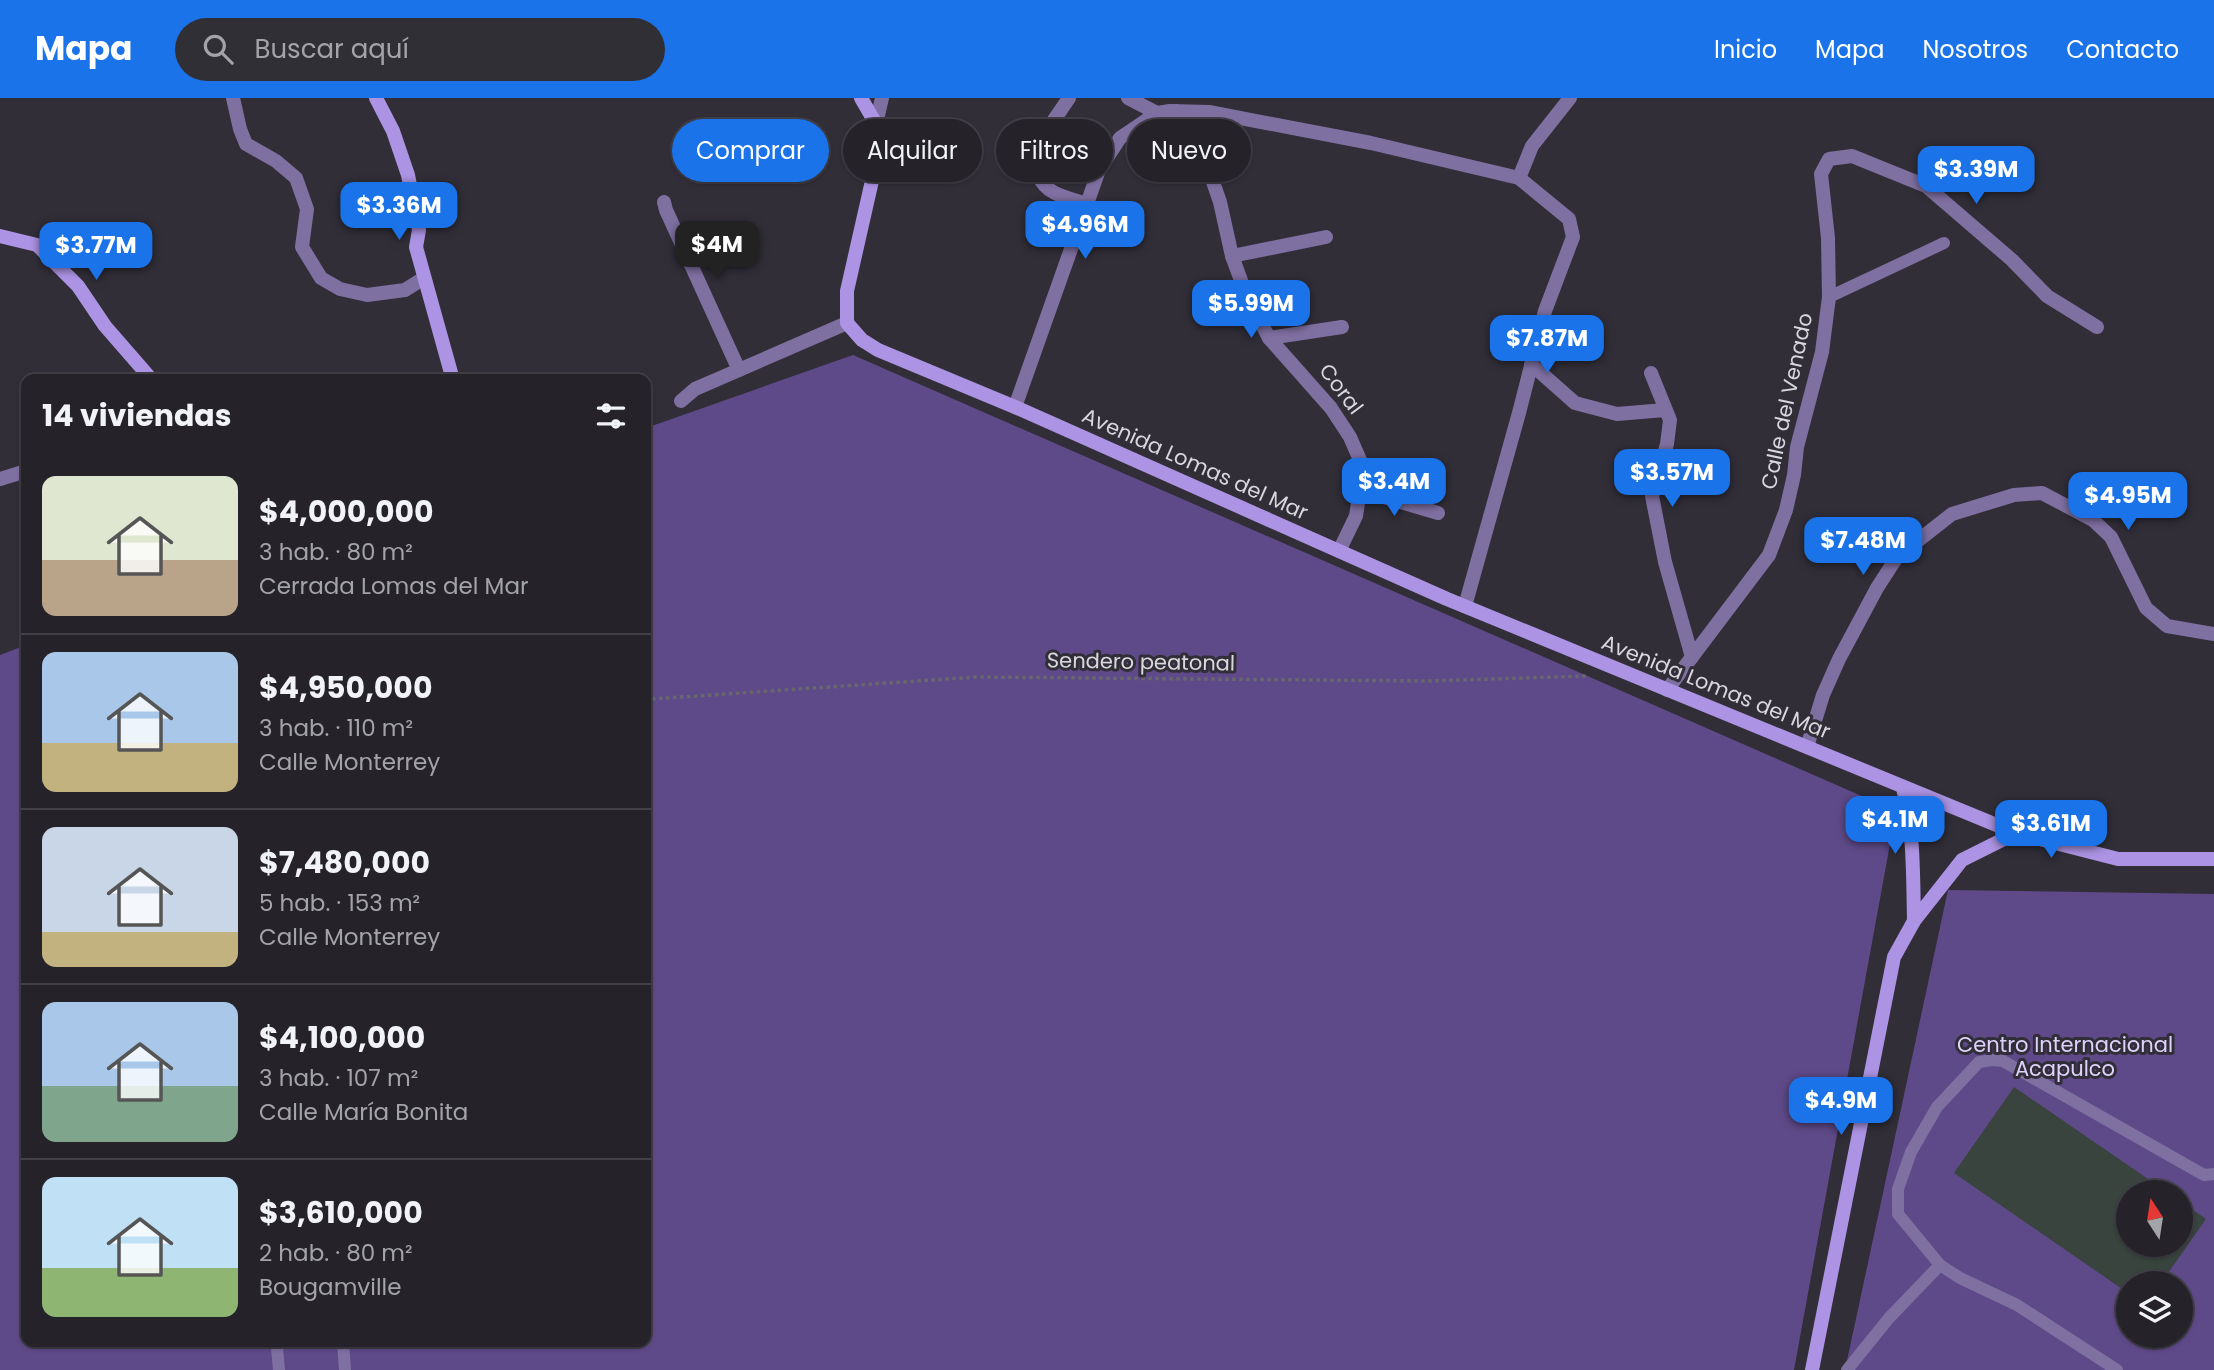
<!DOCTYPE html>
<html lang="es">
<meta charset="utf-8">
<style>
body{margin:0;font-family:Poppins,sans-serif;background:#312f36;color:#f1f3f6;height:100vh;display:flex;flex-direction:column;font-size:26px;white-space:nowrap}
*{box-sizing:border-box;margin:0}
p{font-size:23px;color:#a3a4a8}
.icon{flex:none;width:38px;height:38px;fill:none;stroke:currentColor;stroke-width:2;stroke-linecap:round;stroke-linejoin:round}
.map{position:relative;flex:1;overflow:hidden}
.side{position:absolute;left:21px;top:276px;width:630px;height:973px;display:flex;flex-direction:column;background:#25222a;border-radius:14px;box-shadow:0 2px 5px #0004,0 0 0 2px #423f47}
.side>*{flex:none}
.top-card{position:absolute;left:672px;top:21px;width:665px;height:63px;display:flex;gap:14px}
.needle{width:46px;rotate:348deg}
.buttons{position:absolute;left:2116px;top:1082px;display:grid;gap:14px}
.buttons a{display:grid;place-items:center;width:77px;height:77px;border-radius:50%;background:#25222a;box-shadow:0 2px 5px #0004,0 0 0 2px #423f47;font-size:35px}
.price{position:absolute;translate:-50% -60px;padding:0 16px;border-radius:14px;background:#1a73e8;color:#fff;font-size:23px;line-height:46px;filter:drop-shadow(0 2px 4px #0008)}
.price::after{content:'';position:absolute;left:50%;top:42px;width:21px;height:16px;margin-left:-10px;background:inherit;clip-path:polygon(0 0,100% 0,50% 100%)}
.price.on{background:#222;color:#fff}
ul{padding:0;list-style:none}
li{display:flex;align-items:center;gap:21px;height:175px;padding:0 21px}
li+li{border-top:2px solid #423f47}
li span{display:grid;place-items:center;flex:none;width:196px;height:140px;border-radius:14px;color:#555}
li>.icon{margin-inline-start:auto}
span .icon{width:84px;height:84px;fill:#fffc;stroke-width:1}
li b{font-size:30px}
h2{display:flex;justify-content:space-between;align-items:center;height:84px;padding:0 21px;font-size:30px}
.pill{padding:0 24px;border-radius:32px;background:#25222a;box-shadow:0 2px 5px #0004,0 0 0 2px #423f47;font-size:24px;line-height:63px}
.pill.on{background:#1a73e8;color:#fff}
header{display:flex;align-items:center;gap:42px;box-sizing:border-box;height:98px;padding:0 35px;background:#1a73e8;color:#fff}
header strong{font-size:33px}
nav{display:flex;gap:38px;margin-inline-start:auto;font-size:24px}
.search{width:490px;height:63px;background:#312f36;display:flex;align-items:center;gap:18px;box-sizing:border-box;padding:0 24px;border-radius:38px;color:#a3a4a8;font-size:26px}
.map>svg:first-child{display:block}
</style>
<header>
<strong>Mapa</strong>
<div class="search"><svg class="icon" aria-label="search" viewBox="0 0 24 24"><circle cx="10" cy="10" r="6"/><path d="M15 15l6 6"/></svg>Buscar aquí</div>
<nav><a>Inicio</a><a>Mapa</a><a>Nosotros</a><a>Contacto</a></nav>
</header>
<div class="map">
<svg width="2214" height="1272" viewBox="0 0 2214 1272">
<rect width="100%" height="100%" fill="#312e38"/>
<g fill="#5f4a89" fill-rule="evenodd">
<polygon points="853,257 1896,713 1794,1272 0,1272 0,557 26,547 26,1244 646,1244 646,330"/>
<path d="M1948,792L2214,796V1272H1845ZM2128,1094H2180V1146H2128ZM2128,1185H2180V1237H2128Z"/>
</g>
<polygon fill="#38443d" points="2014,989 2167,1094 2128,1094 2128,1146 2180,1146 2180,1103 2206,1121 2161,1185 2128,1185 2128,1195 1954,1075"/>
<g fill="none" stroke-linecap="round" stroke-linejoin="round">
<polyline stroke="#69666f" stroke-width="3.5" stroke-dasharray="3.5 3.5" stroke-linecap="butt" points="652,601 976,579 1429,583 1587,578"/>
<g stroke="#7f70a2" stroke-width="12">
<polyline points="1829,199 1944,145"/>
<polyline points="343,1244 345,1272"/>
<polyline points="279,1272 277,1250 282,1244"/>
<polyline points="1847,1272 1889,1220 1940,1167"/>
<polyline points="2117,1272 2017,1207 1960,1180 1940,1167 1898,1116 1898,1091 1911,1054 1937,1009 1979,964 1993,962 2003,963 2204,1077 2214,1076"/>
</g>
<g stroke="#7f70a2" stroke-width="14">
<polyline points="233,0 240,31 246,46 276,63 296,80 307,111 302,149 321,180 340,191 367,197 405,192 424,180"/>
<path d="M1069,0L1054,22L1039,78C1046,97 1069,100 1087,106"/>
<polyline points="1128,0 1157,15"/>
<polyline points="1176,13 1205,61 1220,104 1232,158 1246,196 1269,240 1331,310 1350,339 1360,362 1360,392 1356,418 1339,453"/>
<polyline points="876,26 882,0"/>
<polyline points="1519,80 1532,48 1570,0"/>
<polyline points="664,104 666,112 739,272"/>
<polyline points="1232,158 1326,139"/>
<polyline points="1269,240 1342,229"/>
<polyline points="1531,266 1575,305 1617,316 1665,312"/>
<polyline points="1651,275 1670,322 1667,346 1652,398 1665,464 1692,559"/>
<polyline points="681,303 695,291 847,225"/>
<polyline points="1015,309 1099,72 1120,40 1157,15 1170,13 1209,14 1371,45 1519,80 1569,121 1573,139 1545,213 1519,315 1465,508"/>
<polyline points="0,381 26,373"/>
<polyline points="1360,392 1438,415"/>
<polyline points="1667,592 1769,457 1786,412 1794,377 1797,349 1822,254 1829,199 1828,140 1821,76 1829,61 1852,58 1926,88 2012,162 2047,198 2097,229"/>
<polyline points="1807,649 1823,597 1839,561 1877,490 1897,459 1952,416 2014,397 2042,395 2093,422 2111,439 2146,510 2167,528 2214,536"/>
</g>
<g stroke="#ac93e3" stroke-width="14">
<polyline points="376,0 393,33 408,77 419,132 416,149 453,282"/>
<polyline points="861,0 876,26 878,39 874,74 847,193 847,225 862,242 878,252 1015,309 1447,501 2016,735 2118,761 2214,761"/>
<polyline points="0,138 37,147 78,188 105,228 152,282"/>
<path d="M1903,690C1914,733 1913,778 1914,823"/>
<polyline points="1812,1272 1894,859 1914,823 1962,762 2016,735"/>
</g>
</g>
<g text-anchor="middle" stroke-width="6" stroke-linejoin="round" paint-order="stroke">
<g font-size="21" fill="#d9d7de" stroke="#312e38">
<text transform="translate(1341 291) rotate(53)" y="7">Coral</text>
<text transform="translate(1787 303) rotate(-78)" y="7">Calle del Venado</text>
<text transform="translate(1195 366) rotate(24)" y="7">Avenida Lomas del Mar</text>
<text transform="translate(1141 564) rotate(1)" y="7">Sendero peatonal</text>
<text transform="translate(1716 589) rotate(22)" y="7">Avenida Lomas del Mar</text>
</g>
<g font-size="21" fill="#ddd2fb" stroke="#312e38">
<text x="2065" y="954">Centro Internacional<tspan x="2065" dy="24">Acapulco</tspan></text>
</g>
</g>
</svg>
<div class="buttons">
<a><svg class="needle" viewBox="-14 -14 28 28"><path d="M0-13l5 13h-10z" fill="#e53935"/><path d="M0 13l5-13h-10z" fill="#a3a4a8"/></svg></a>
<a><svg class="icon" aria-label="layers" viewBox="0 0 24 24"><path d="M12 4l9 5-9 5-9-5zM3 14l9 5 9-5"/></svg></a>
</div>
<b class="price" style="left:1976px;top:108px">$3.39M</b>
<b class="price" style="left:399px;top:144px">$3.36M</b>
<b class="price" style="left:1085px;top:163px">$4.96M</b>
<b class="price on" style="left:717px;top:183px">$4M</b>
<b class="price" style="left:96px;top:184px">$3.77M</b>
<b class="price" style="left:1251px;top:242px">$5.99M</b>
<b class="price" style="left:1547px;top:277px">$7.87M</b>
<b class="price" style="left:1672px;top:411px">$3.57M</b>
<b class="price" style="left:1394px;top:420px">$3.4M</b>
<b class="price" style="left:2128px;top:434px">$4.95M</b>
<b class="price" style="left:1863px;top:479px">$7.48M</b>
<b class="price" style="left:1895px;top:758px">$4.1M</b>
<b class="price" style="left:2051px;top:762px">$3.61M</b>
<b class="price" style="left:1841px;top:1039px">$4.9M</b>
<div class="top-card">
<a class="pill on">Comprar</a>
<a class="pill">Alquilar</a>
<a class="pill">Filtros</a>
<a class="pill">Nuevo</a>
</div>
<section class="side">
<h2>14 viviendas<svg class="icon" aria-label="filters" viewBox="0 0 24 24"><path d="M4 7h16M4 17h16"/><circle cx="9" cy="7" r="2"/><circle cx="15" cy="17" r="2"/></svg></h2>
<ul>
<li><span style="background:linear-gradient(#dfe7d0 60%,#b9a48a 0)"><svg class="icon" aria-label="home" viewBox="0 0 24 24"><path d="M3 11l9-7 9 7M6 9v11h12V9"/></svg></span><div><b>$4,000,000</b><p>3 hab. · 80 m²</p><p>Cerrada Lomas del Mar</p></div></li>
<li><span style="background:linear-gradient(#a9c7e8 65%,#c2b280 0)"><svg class="icon" aria-label="home" viewBox="0 0 24 24"><path d="M3 11l9-7 9 7M6 9v11h12V9"/></svg></span><div><b>$4,950,000</b><p>3 hab. · 110 m²</p><p>Calle Monterrey</p></div></li>
<li><span style="background:linear-gradient(#c9d6e8 75%,#c2b280 0)"><svg class="icon" aria-label="home" viewBox="0 0 24 24"><path d="M3 11l9-7 9 7M6 9v11h12V9"/></svg></span><div><b>$7,480,000</b><p>5 hab. · 153 m²</p><p>Calle Monterrey</p></div></li>
<li><span style="background:linear-gradient(#a9c7e8 60%,#7fa58c 0)"><svg class="icon" aria-label="home" viewBox="0 0 24 24"><path d="M3 11l9-7 9 7M6 9v11h12V9"/></svg></span><div><b>$4,100,000</b><p>3 hab. · 107 m²</p><p>Calle María Bonita</p></div></li>
<li><span style="background:linear-gradient(#bfe0f5 65%,#8fb573 0)"><svg class="icon" aria-label="home" viewBox="0 0 24 24"><path d="M3 11l9-7 9 7M6 9v11h12V9"/></svg></span><div><b>$3,610,000</b><p>2 hab. · 80 m²</p><p>Bougamville</p></div></li>
</ul>
</section>
</div>
